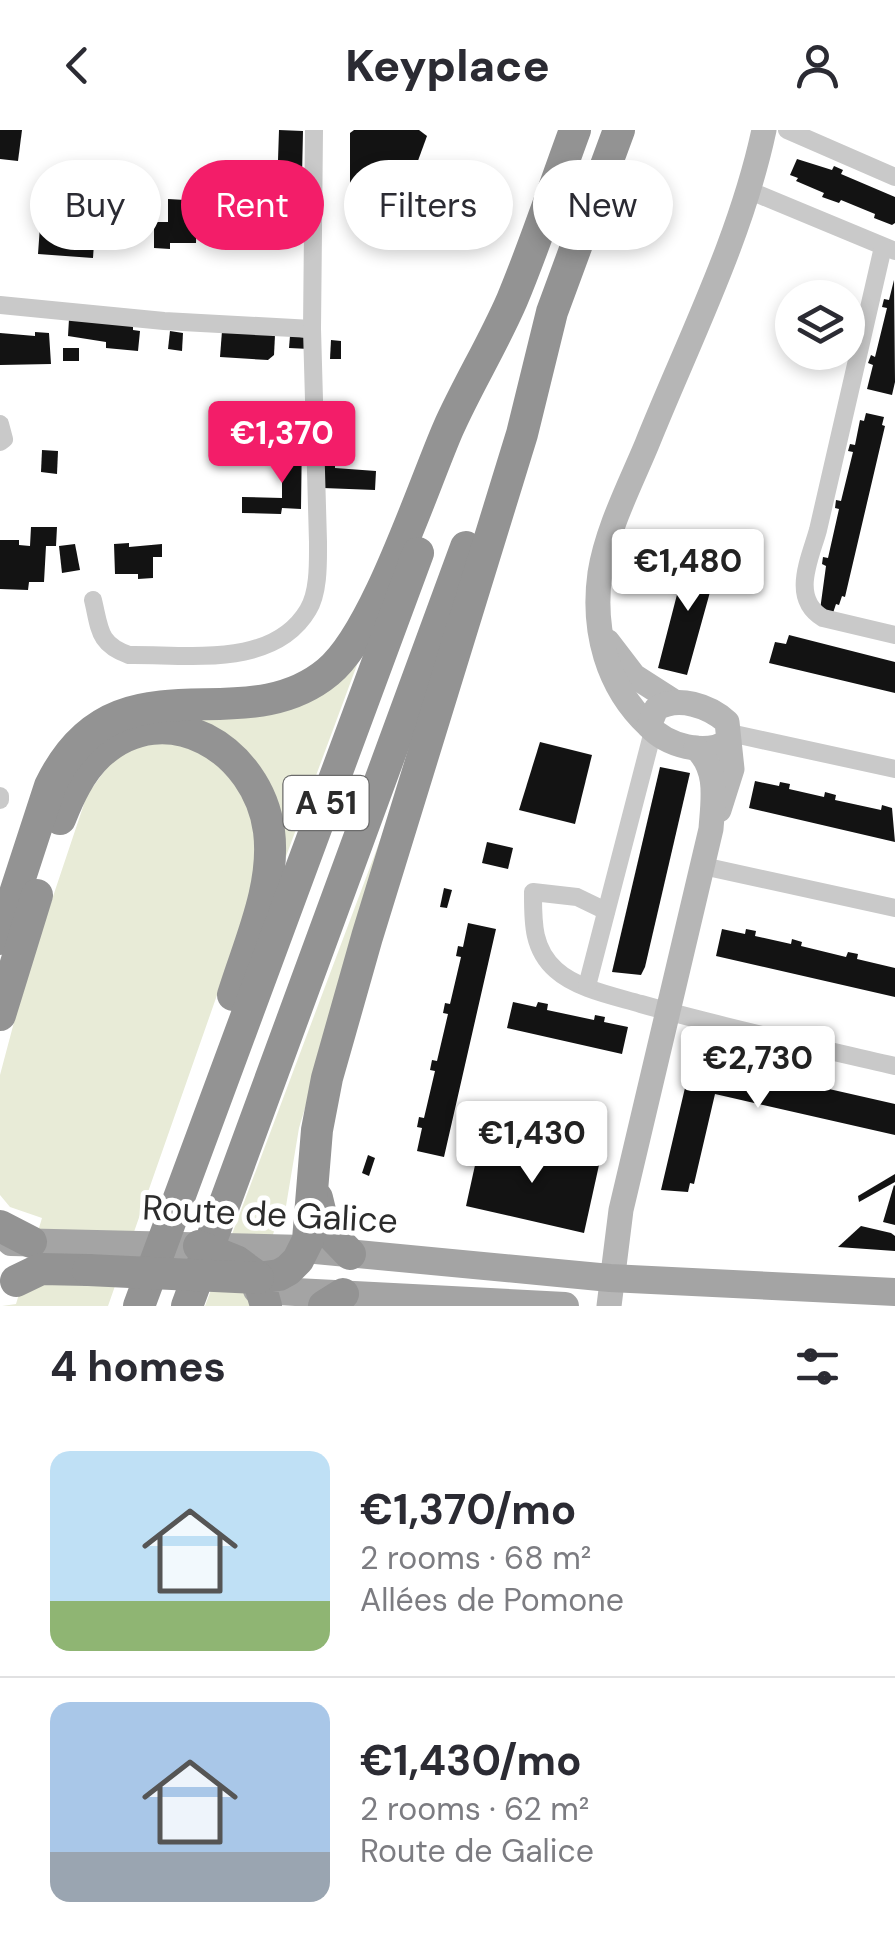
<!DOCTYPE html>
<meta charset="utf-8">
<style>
body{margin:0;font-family:"DM Sans",sans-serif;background:#f7f7f7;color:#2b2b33;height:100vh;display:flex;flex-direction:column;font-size:38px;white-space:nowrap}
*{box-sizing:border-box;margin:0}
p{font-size:32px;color:#7c7c81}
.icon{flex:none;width:55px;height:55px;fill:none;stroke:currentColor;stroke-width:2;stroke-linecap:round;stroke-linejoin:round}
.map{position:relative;height:1176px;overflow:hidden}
.side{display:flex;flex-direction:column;background:#fff;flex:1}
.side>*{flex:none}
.guide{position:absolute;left:30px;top:30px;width:835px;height:90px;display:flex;gap:20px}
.fabs{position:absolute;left:775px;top:150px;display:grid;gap:20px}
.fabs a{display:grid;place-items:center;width:90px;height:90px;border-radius:50%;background:#fff;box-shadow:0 5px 15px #0003;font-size:50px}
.price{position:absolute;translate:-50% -85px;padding:0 22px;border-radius:10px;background:#fff;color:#222;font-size:32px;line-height:65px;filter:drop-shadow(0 2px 5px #0008)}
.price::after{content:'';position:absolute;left:50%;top:60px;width:30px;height:22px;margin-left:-15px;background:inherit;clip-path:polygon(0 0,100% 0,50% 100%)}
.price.on{background:#f31d69;color:#fff}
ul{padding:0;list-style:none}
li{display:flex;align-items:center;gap:30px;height:250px;padding:0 50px}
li+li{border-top:2px solid #e1e1e2}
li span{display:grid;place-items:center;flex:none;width:280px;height:200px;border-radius:20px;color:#555}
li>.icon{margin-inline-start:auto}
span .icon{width:120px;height:120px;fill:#fffc;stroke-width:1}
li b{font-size:42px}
h2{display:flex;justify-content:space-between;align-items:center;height:120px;padding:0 50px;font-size:42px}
.tag{padding:0 35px;border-radius:45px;background:#fff;box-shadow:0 5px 15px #0003;font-size:35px;line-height:90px}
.tag.on{background:#f31d69;color:#fff}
header{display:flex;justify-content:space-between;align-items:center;height:130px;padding:0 50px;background:#fff;font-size:45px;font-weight:800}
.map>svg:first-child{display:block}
</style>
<header><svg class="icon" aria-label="back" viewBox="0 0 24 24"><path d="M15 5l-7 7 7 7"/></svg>Keyplace<svg class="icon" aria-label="person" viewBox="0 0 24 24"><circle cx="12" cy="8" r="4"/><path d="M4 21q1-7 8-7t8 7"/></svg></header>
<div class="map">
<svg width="895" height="1176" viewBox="0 0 895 1176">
<rect width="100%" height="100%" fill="#fff"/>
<g fill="#e8ebd7">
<polygon points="364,516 281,740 243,791 108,1176 2,1176 16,1174 42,1088 10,1077 0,1065 0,945 26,847 87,665 114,628 173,586 241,582"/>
<polygon points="411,628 299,998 285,1082 277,1092 250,1176 205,1176"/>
</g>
<g fill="#131313">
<polygon points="0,0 22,0 18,31 0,29"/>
<polygon points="279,0 303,1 302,46 289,46 290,35 281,34 278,30"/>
<polygon points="354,0 419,0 427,6 408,58 350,58 350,3"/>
<polygon points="797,29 832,40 834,36 843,40 841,44 895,67 895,93 892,95 874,88 875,84 841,70 839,73 822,67 824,63 796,51 798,48 790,45"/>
<polygon points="168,69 202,71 201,83 197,83 196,113 170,113 170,119 154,118 154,92 168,92"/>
<polygon points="55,71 82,73 82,84 96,85 93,128 38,124 41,82 55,82"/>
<polygon points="389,74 435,75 436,100 403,101 403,82 389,82"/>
<polygon points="442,75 455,75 454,93 442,94"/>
<polygon points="894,150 895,252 892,265 867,259 873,235 868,233 871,225 875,227 887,178 882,177 884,169 889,170"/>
<polygon points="69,189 133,194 133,200 140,201 138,221 106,218 106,212 68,206"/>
<polygon points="170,201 183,203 182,221 168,219"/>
<polygon points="222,201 275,205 274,225 268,230 220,227"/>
<polygon points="35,202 49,203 51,234 0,235 0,203 35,206"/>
<polygon points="290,206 309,208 309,219 289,218"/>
<polygon points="331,210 341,211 341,229 330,229"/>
<rect x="63" y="218" width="16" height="13"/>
<polygon points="866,283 884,287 882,295 885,296 845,467 842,466 839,475 836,474 833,483 820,480 826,436 822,434 823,427 828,428 839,379 835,378 836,370 841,371 853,322 848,321 850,314 855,315 860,290 864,291"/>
<polygon points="330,298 336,299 336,305 348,306 347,324 335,324 335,338 376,341 375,360 323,358 322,304 330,305"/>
<polygon points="293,302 302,303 301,379 282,378 281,384 242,383 242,367 282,368 282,330 292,330"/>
<polygon points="42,320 58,321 57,344 41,342"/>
<polygon points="31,397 57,397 56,416 46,416 44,452 29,452 28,460 0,459 0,410 19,410 19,415 30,416"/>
<polygon points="129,413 129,417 162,414 162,427 153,427 153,448 138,449 138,444 115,444 114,414"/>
<polygon points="75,414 80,440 62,443 59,416"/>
<polygon points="688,422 715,433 713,443 715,444 687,545 658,538"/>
<polygon points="789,505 895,532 895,563 769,533 775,512 786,514"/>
<polygon points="540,612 592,625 575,694 519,680"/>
<polygon points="660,637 690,643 645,837 641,845 612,842"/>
<polygon points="755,651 779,656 780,652 790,654 789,659 824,667 825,662 836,665 835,670 881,680 882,675 892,678 895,712 749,678"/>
<polygon points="487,712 513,718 508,739 482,733"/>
<polygon points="444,758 452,760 447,778 440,777"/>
<polygon points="468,793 496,799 444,1027 417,1021 422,998 417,997 419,987 424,988 435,941 430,940 432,930 437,931 448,884 443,883 445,873 450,874 461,827 456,826 458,816 463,817"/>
<polygon points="722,799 745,804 746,799 756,801 755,806 791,814 792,809 802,812 801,816 846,827 848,822 858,824 857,829 895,838 895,867 716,826"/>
<polygon points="513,872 536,877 538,872 548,874 547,880 594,890 595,885 605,887 604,892 628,897 622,924 507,898"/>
<polygon points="692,928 895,974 895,1005 715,964 694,1054 690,1053 688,1062 661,1060"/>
<polygon points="481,1008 599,1035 584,1103 466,1076"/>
<polygon points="368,1025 375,1028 369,1046 362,1043"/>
<polygon points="895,1044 895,1052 859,1072 858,1066"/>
<polygon points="894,1055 895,1056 895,1095 883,1092"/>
<polygon points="861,1096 891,1103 895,1106 895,1121 838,1117"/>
</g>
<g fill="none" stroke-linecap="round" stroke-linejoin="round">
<g stroke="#c9c9c9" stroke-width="18">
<polyline points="787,0 895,47"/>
<polyline points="748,60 895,121"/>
<path d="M883,117L818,400C810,429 790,468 823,488L895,505"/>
<polyline points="0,175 164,191 312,199"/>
<polyline points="0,294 4,309 0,312"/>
<path d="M93,470C100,499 98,514 129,525C187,524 273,539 308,480C319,462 318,432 318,412L312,199L314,0"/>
<polyline points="730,603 895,639"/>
<polyline points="0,666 0,670"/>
<polyline points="703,736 895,778"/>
<path d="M606,781L577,767L533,762C533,791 532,819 556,840C577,859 614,866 641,874C725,898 810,916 895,936"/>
<polyline points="587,856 653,601"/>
</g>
<g stroke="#b6b6b6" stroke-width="25">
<polyline points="608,512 634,546 673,571"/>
<path d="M649,596C607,557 592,500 600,443C607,399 630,355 647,314C688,212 741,108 764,0"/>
<path d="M719,680L732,639L727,592C709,576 678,565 656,579L649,596C666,615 706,627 728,611"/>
<path d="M609,1176L621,1080L711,699C713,670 719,640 696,618"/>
</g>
<g stroke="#a4a4a4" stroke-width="28">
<polyline points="11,1112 305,1119 610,1148 895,1162"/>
<polyline points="257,1160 565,1176"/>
</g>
<g stroke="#939393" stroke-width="32">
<path d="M60,689C69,666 80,642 99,624C166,563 258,619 269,701C276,756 249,813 233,865"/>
<path d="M0,809L50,656C116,519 240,615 328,542C375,504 422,359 448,299C467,256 493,214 512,170C535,115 554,57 575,0"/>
<polyline points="0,885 37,765"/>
<polyline points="317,1068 324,1097 350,1124"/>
<polyline points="0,1096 31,1112"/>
<polyline points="16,1151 41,1139 88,1140"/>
<polyline points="139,1176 418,423"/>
<polyline points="187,1176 466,417"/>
<polyline points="266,1176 258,1148 279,1145 288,1140 298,1130 308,1110 317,1000 327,948 367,807 522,304 552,182 619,0"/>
<polyline points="324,1176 343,1164"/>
</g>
<g stroke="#939393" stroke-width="32">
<polyline points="199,1116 236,1131 255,1145"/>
<polyline points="88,1140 258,1148"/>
</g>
</g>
<g text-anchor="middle" stroke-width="10" stroke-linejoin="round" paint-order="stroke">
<rect fill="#fff" stroke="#6b6b6b" stroke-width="2.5" x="283.5" y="646" width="85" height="54" rx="8"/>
<g font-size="32" font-weight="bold" fill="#2c2c2c">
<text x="326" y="684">A 51</text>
</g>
<g font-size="35" fill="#2c2c2c" stroke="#fff">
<text transform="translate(270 1084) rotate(3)" y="12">Route de Galice</text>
</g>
</g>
</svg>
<div class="fabs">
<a><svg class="icon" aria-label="layers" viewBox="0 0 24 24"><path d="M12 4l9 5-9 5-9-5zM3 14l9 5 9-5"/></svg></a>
</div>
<b class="price on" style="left:282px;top:356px">€1,370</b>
<b class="price" style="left:688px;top:484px">€1,480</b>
<b class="price" style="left:758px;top:981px">€2,730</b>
<b class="price" style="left:532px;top:1056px">€1,430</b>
<div class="guide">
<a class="tag">Buy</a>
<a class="tag on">Rent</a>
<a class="tag">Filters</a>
<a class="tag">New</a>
</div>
</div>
<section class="side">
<h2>4 homes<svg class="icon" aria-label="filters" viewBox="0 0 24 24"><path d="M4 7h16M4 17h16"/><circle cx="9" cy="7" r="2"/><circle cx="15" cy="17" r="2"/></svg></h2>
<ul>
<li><span style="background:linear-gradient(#bfe0f5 75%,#8fb573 0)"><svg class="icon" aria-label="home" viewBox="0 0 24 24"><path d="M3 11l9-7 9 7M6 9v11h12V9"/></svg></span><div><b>€1,370/mo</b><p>2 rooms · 68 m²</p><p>Allées de Pomone</p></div></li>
<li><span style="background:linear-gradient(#a9c7e8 75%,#9aa5b1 0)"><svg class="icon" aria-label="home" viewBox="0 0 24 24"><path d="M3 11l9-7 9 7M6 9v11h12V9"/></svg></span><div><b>€1,430/mo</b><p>2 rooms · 62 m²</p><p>Route de Galice</p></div></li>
</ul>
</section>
